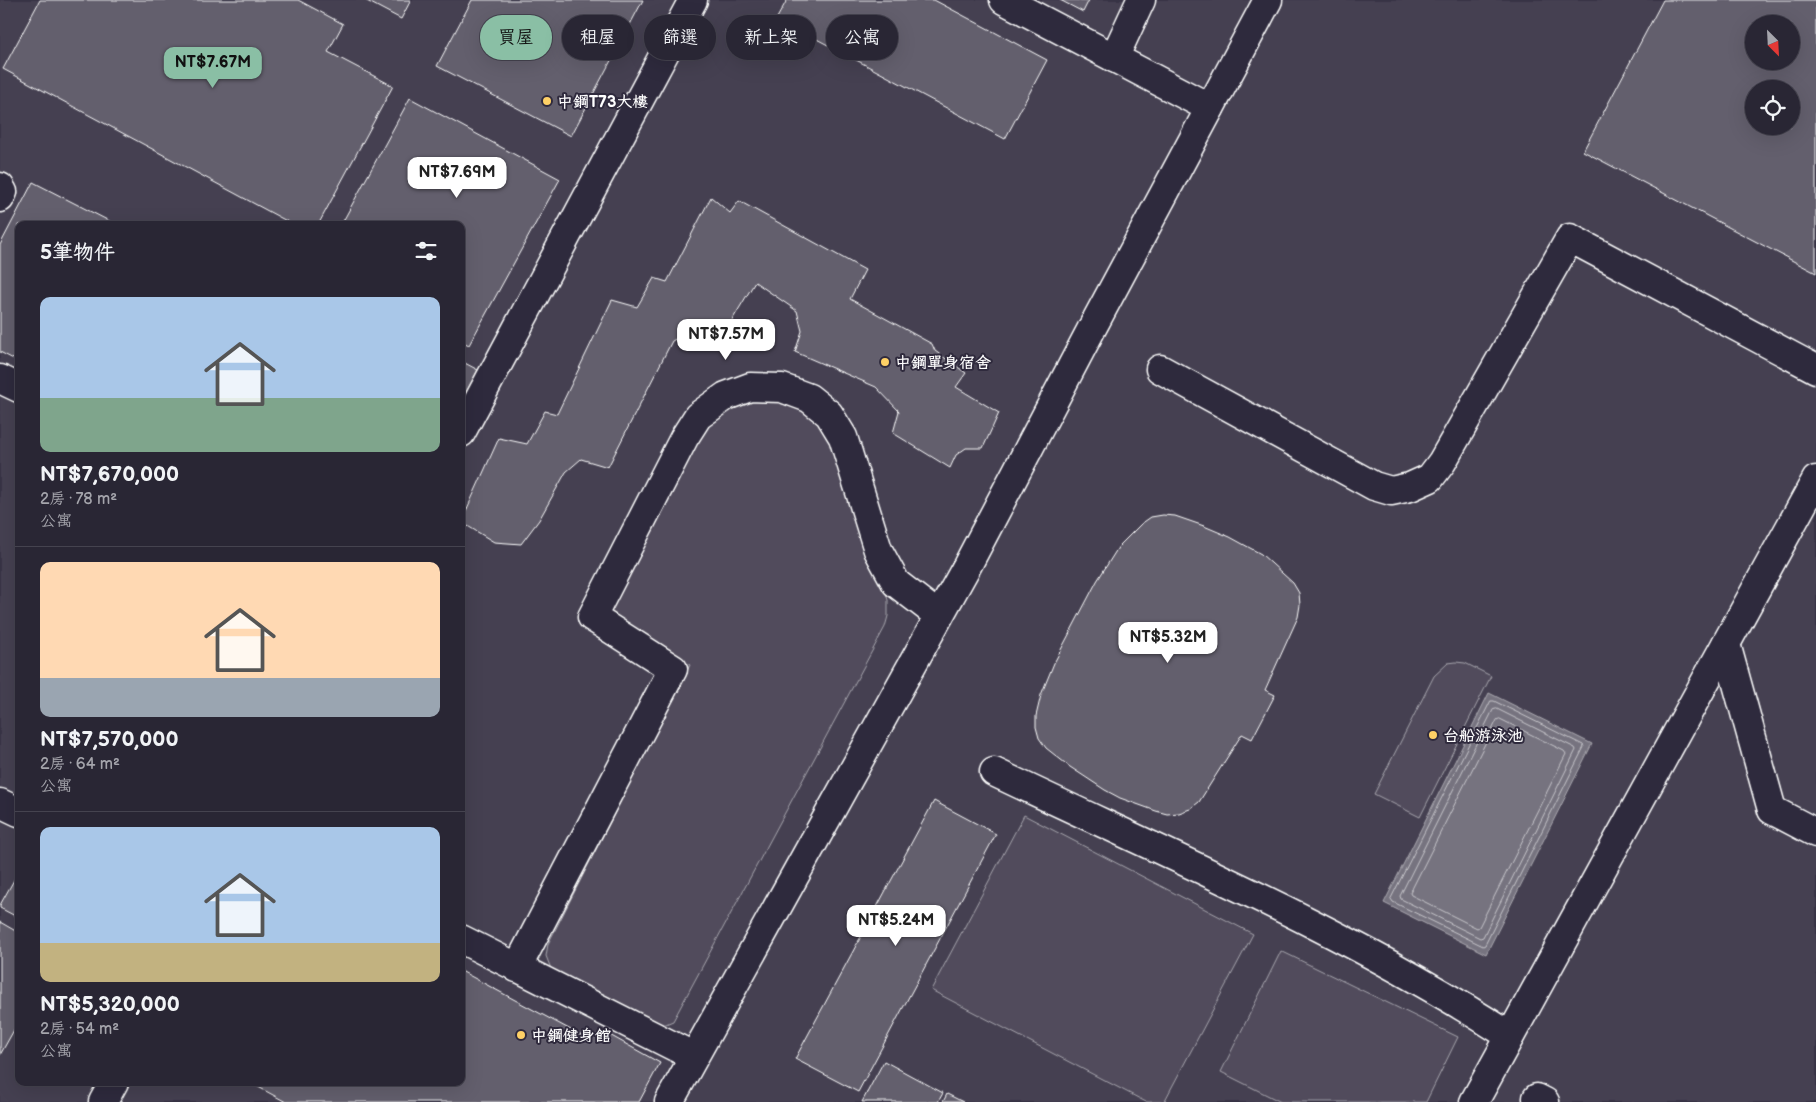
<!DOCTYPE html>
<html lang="zh-TW">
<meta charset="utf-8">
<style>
body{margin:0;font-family:"Balsamiq Sans","LXGW WenKai TC",sans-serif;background:#312e3c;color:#f1f3f6;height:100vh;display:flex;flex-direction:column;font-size:19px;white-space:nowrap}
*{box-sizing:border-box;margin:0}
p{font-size:16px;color:#a5a5ac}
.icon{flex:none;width:28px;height:28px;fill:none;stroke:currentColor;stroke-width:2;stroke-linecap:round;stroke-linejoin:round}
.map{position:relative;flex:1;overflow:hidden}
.details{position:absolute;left:15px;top:221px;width:450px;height:865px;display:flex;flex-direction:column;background:#292634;border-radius:10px;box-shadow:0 5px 20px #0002,0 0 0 1px #45434f}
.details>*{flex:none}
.guide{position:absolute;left:480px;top:15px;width:475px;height:45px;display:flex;gap:10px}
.needle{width:32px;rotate:156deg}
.fabs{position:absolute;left:1745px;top:15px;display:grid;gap:10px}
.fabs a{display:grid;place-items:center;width:55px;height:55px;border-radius:50%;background:#292634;box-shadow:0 5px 20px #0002,0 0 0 1px #45434f;font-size:25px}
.price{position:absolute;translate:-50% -42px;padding:0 11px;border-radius:10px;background:#fff;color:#222;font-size:16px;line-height:32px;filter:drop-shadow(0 1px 2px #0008)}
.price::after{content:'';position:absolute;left:50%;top:30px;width:15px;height:11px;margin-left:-8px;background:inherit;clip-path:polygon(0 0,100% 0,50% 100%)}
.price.current{background:#8abfa5;color:#111}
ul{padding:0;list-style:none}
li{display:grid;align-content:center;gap:10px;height:265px;padding:0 25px}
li+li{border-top:1px solid #45434f}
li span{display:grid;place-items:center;height:155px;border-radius:10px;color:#555}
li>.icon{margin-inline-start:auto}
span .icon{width:90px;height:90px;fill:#fffc;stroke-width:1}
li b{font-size:21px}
h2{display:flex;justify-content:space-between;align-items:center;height:60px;padding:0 25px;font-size:21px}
.tag{padding:0 18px;border-radius:22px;background:#292634;box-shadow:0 5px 20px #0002,0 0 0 1px #45434f;font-size:18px;line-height:45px}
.tag.current{background:#8abfa5;color:#111}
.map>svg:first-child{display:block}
</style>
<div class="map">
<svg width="1816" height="1102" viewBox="0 0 1816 1102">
<rect width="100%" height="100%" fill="#373345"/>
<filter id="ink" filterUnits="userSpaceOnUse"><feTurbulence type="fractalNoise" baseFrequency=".02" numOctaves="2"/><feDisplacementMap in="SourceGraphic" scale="10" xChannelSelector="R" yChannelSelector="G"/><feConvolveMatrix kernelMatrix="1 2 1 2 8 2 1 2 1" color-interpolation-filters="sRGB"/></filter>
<g filter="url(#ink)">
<path fill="#444051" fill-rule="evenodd" d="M0,0H1816V1102H0ZM1754,24H1791V61H1754ZM1754,89H1791V126H1754ZM19,225H461V1082H19Z"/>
<g fill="#514c5c" stroke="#a8a6ae">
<polygon points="763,398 805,411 833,435 888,600 888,616 885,627 673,1021 661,1026 553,974 546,956 548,944 690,665 606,610 706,425 741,401"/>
<polygon points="1456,662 1465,663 1491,676 1420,817 1374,794 1434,676 1448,663"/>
<polygon points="1024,815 1253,934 1164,1102 1146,1102 931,990"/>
<polygon points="1281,951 1458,1037 1426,1102 1281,1102 1221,1072"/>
</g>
<polygon fill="#76737f" stroke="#adabb2" points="1489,693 1592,744 1486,954 1384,903"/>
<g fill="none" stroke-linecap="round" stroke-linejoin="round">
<g stroke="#c8c7cc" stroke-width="1">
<polygon points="1491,701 1494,701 1583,745 1584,747 1485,945 1483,946 1393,902 1391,899"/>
<polygon points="1497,709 1575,748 1576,750 1483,937 1480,938 1401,899 1400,896 1493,710"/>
<polygon points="1500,719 1564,751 1566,754 1479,927 1477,928 1411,895 1410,893 1497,720"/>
</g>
</g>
<g fill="#635f6d" stroke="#fff" fill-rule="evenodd">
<polygon points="40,0 298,0 343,24 328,52 393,86 318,225 294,225 3,69"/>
<polygon points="365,0 411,0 401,19"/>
<polygon points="472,0 643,0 571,136 437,66"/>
<polygon points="787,0 934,0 1047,60 1005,139 777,18"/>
<polygon points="1060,0 1089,0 1083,12"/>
<path d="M1663,0H1816V273L1583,151ZM1754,24H1791V61H1754ZM1754,89H1791V126H1754Z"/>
<polygon points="410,98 560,179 469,345 461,341 461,225 341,225"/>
<polygon points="33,182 117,225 19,225 19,362 0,352 0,245"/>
<polygon points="711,197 730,213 739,201 865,270 850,299 932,344 935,351 966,373 956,387 999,413 983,448 966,448 956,455 950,468 893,433 899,411 876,387 795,352 802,331 797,311 755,282 722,337 695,328 672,341 608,467 581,459 566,472 539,520 521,544 494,542 461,522 499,438 527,444 545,411 557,414 612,300 637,307 654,278 667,282"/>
<polygon points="461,361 478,370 461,402"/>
<polygon points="1163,515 1175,516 1204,526 1230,537 1261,554 1293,583 1299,593 1300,605 1298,617 1265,690 1275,695 1252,739 1242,734 1199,802 1190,809 1179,813 1167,814 1156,811 1120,798 1105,790 1070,767 1046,748 1039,738 1036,727 1036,716 1041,695 1054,663 1097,581 1119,546 1141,524 1151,517"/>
<polygon points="934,801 996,834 858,1092 795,1059"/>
<polygon points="19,871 19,918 0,908 0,905"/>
<polygon points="0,922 19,933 19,1021 0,1055"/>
<polygon points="461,971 584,1037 606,1033 660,1063 639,1102 286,1102 249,1082 461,1082"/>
<polygon points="884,1061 943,1093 938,1102 862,1102"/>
<polygon points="947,1094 963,1102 943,1102"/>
</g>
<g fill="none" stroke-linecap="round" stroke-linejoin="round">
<g stroke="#fff" stroke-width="31">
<g id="minor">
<polyline points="1004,0 1210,108"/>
<polyline points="1114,58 1141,0"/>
<polyline points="0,187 3,192 0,198"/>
<polyline points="1160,369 1374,486 1391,491 1410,487 1430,478 1442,462 1570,238 1816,369"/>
<polyline points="0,379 19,388"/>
<polyline points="461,433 693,0"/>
<polyline points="1726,644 1772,810 1816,833"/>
<path d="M994,772C1168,855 1348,931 1510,1036"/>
<polyline points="0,803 19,812"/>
<polyline points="461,939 693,1056"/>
<polyline points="517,968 673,669 592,617 684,438 698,416 726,396 750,387 782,388 809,398 829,414 843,437 878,550 896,583 939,616"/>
<polyline points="1537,1098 1545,1102"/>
<polyline points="103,1102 114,1082"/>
<polyline points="669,1102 967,566 1091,330 1268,0"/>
<polyline points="1474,1102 1816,480"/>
</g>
</g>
<use href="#minor" stroke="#2f2a3d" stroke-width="28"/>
</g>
</g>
<g fill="#ffd166" stroke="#2f2a3d" stroke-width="2">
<circle cx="547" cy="101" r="5"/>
<circle cx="885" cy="362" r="5"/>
<circle cx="1433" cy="735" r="5"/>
<circle cx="521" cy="1035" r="5"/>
</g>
<g text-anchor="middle" stroke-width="4" stroke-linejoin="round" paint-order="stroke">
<g font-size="16" font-weight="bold" fill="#fff" stroke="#2f2a3d" text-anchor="start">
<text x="557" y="107">中鋼T73大樓</text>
<text x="895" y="368">中鋼單身宿舍</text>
<text x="1443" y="741">台船游泳池</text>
<text x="531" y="1041">中鋼健身館</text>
</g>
</g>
</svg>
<div class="fabs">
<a><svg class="needle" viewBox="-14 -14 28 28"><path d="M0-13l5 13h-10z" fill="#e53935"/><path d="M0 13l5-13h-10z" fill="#a5a5ac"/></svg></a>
<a><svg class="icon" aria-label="locate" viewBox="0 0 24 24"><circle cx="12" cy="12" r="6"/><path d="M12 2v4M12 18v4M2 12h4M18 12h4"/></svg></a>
</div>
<b class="price current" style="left:213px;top:89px">NT$7.67M</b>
<b class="price" style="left:457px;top:199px">NT$7.69M</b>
<b class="price" style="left:726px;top:361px">NT$7.57M</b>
<b class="price" style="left:1168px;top:664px">NT$5.32M</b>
<b class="price" style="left:896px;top:947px">NT$5.24M</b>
<div class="guide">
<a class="tag current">買屋</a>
<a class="tag">租屋</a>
<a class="tag">篩選</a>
<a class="tag">新上架</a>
<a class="tag">公寓</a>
</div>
<section class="details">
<h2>5筆物件<svg class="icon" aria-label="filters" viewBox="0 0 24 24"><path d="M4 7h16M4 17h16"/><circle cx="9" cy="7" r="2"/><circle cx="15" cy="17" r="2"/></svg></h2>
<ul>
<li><span style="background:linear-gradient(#a9c7e8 65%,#7fa58c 0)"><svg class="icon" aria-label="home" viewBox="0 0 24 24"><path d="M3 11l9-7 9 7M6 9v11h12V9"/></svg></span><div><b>NT$7,670,000</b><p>2房 · 78 m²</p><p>公寓</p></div></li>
<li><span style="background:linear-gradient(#ffd9b3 75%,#9aa5b1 0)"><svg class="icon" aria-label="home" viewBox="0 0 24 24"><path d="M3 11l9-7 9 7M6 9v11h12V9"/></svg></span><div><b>NT$7,570,000</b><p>2房 · 64 m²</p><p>公寓</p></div></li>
<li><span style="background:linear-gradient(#a9c7e8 75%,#c2b280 0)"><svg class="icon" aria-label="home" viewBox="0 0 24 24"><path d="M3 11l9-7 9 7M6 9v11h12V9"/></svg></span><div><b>NT$5,320,000</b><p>2房 · 54 m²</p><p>公寓</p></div></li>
</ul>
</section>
</div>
